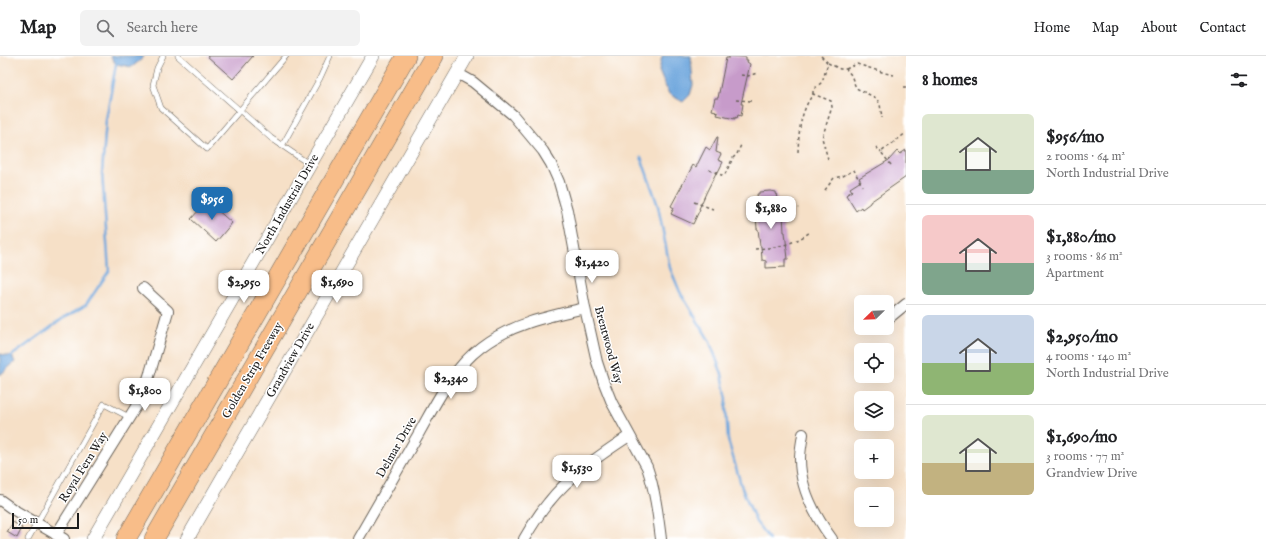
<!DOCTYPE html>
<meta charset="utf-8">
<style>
body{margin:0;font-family:"IM FELL English",serif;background:#f2f2f2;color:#202124;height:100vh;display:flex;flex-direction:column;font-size:15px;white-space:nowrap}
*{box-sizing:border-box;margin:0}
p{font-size:13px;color:#757577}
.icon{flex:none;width:22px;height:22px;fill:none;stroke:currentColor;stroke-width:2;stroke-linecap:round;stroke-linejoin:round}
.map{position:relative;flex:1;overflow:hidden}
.drawer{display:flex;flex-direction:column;background:#fff;width:360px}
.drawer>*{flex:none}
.needle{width:26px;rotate:247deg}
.buttons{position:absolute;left:854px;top:239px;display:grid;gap:8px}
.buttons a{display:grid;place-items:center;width:40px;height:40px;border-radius:6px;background:#fff;box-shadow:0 4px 16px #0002;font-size:20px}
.scale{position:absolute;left:12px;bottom:10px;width:67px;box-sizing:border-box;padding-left:4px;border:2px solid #1c1c1c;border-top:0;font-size:11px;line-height:14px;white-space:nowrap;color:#1c1c1c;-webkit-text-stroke:3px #fff;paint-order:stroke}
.price{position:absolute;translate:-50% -34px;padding:0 9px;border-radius:8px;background:#fff;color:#222;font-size:13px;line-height:26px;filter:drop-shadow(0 1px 2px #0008)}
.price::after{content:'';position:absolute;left:50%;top:24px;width:12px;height:9px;margin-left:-6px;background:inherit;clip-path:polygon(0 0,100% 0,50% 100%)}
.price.selected{background:#1f6fb2;color:#fff}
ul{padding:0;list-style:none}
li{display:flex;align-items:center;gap:12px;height:100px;padding:0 16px}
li+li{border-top:1px solid #e0e0e0}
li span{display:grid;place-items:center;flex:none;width:112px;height:80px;border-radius:6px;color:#555}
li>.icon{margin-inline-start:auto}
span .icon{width:48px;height:48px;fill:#fffc;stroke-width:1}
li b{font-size:17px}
h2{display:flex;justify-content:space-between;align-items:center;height:48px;padding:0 16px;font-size:17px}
header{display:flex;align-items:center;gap:24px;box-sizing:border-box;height:56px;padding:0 20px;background:#fff;border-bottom:1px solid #e0e0e0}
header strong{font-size:19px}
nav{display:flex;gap:22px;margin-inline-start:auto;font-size:14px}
.search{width:280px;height:36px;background:#f2f2f2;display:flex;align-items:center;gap:10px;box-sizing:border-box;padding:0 14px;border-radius:6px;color:#757577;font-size:15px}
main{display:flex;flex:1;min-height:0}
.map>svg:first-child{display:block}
</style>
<header>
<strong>Map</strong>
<div class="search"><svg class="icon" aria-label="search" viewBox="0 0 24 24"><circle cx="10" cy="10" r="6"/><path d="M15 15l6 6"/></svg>Search here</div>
<nav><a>Home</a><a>Map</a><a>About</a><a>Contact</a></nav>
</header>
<main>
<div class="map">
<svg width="906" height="483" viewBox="0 0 906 483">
<rect width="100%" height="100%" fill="#fff"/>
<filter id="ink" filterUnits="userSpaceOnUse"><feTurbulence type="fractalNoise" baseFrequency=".025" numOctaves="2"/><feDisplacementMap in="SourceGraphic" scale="8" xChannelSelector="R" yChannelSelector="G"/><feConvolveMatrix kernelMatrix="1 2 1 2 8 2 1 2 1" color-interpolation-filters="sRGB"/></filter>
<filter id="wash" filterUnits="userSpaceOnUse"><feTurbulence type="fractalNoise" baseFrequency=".012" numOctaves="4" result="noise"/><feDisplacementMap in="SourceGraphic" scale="16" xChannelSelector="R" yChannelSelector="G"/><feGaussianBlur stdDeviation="0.9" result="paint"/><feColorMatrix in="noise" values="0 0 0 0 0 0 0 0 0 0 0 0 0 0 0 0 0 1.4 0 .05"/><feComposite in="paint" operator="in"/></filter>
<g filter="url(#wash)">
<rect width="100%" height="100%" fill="#f6e0c7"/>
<g fill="#6da6dd" stroke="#44617c">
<polygon points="110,0 144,0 143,2 132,11 116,8"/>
<polygon points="662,0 691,0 693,29 690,39 683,46 669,38 664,27 659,15"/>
<polygon points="0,298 12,300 15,306 0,319"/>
</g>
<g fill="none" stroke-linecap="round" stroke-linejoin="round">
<g stroke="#6da6dd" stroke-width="2.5">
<polyline points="641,101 658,150 670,212 680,236 709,284 722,318 727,343 726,352 728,384 742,432 756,466 769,483"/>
<polyline points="10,301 61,264 86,249 109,215 102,117 106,64 116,8"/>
</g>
</g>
<g id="blocks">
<g fill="#c79bca">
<polygon points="207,0 253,0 233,23"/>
<polygon points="729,0 746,1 746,4 748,4 747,6 750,8 741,48 743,48 741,60 738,59 737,62 735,61 735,63 717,59 718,57 715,56 716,55 712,54 715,42 718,42 726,2 729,2"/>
<polygon points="717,81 718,81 716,96 721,98 718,104 723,106 718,116 717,115 706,137 699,153 700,153 693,168 671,158 674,152 671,150 693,109 696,111 706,91 710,94"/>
<polygon points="906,94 906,121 870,146 870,147 862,153 861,151 856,155 846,139 852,135 850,132 861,125 859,122 889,104 897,95 900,98"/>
<polygon points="770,135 776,136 777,144 780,143 782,157 783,157 784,176 785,176 788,203 785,203 785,211 766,212 766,205 762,204 761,190 760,190 758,173 757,173 755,145 758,145 757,138 759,138 759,136"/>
<polygon points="207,145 232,167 216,186 191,163"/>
<polygon points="13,466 22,472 17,482 7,476"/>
</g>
</g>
</g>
<g filter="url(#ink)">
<use href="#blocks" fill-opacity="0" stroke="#686158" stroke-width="1"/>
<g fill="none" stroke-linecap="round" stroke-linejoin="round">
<g stroke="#686158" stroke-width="6">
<g id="service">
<polyline points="163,0 157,12 153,29 161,52 207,93 286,0"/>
<polyline points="178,0 271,82 309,108"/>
<polyline points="282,90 320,22 330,0"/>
<polyline points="28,483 104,348 129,361"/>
</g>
</g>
<g stroke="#686158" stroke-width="12">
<g id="minor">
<path d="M457,17L473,26L513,59L543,95L551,108L559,126L567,154L585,252L597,306L604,327L612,347L647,411C655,434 658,459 661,483"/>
<polyline points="889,262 906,248"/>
<path d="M803,378C802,386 800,394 800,403C800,432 815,460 832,483"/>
<polyline points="0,444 14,454 64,483"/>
<polyline points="56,479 142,341 150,317 168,255 143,232"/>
<path d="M358,483C378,448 399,412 419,377C436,347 452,313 481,291C511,268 549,260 585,252"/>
<path d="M524,483C531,471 539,458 548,447C569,420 600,399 629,380"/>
</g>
</g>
<g stroke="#686158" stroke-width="14">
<g id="tertiary">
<polyline points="93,483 373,0"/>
<polyline points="187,483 467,0"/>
</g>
</g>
<g stroke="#686158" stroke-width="20">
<g id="motorway">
<polyline points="126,483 406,0"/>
<polyline points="154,483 434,0"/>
</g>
</g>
<g stroke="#686158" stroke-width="1.5" stroke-dasharray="3 3" stroke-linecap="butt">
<polyline points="821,0 828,7"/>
<polyline points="846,13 857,8 885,17 894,19"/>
<polyline points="741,19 748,20 757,17"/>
<polyline points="904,31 906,31"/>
<polyline points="813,38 813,34 822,26 828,7 840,13 846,13 851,19 856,32 876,42 880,48 882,62"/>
<polyline points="736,44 752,45"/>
<polyline points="876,91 881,96"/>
<path d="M798,96C799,74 800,57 813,38L831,45L832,51L822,82L828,103"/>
<polyline points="891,109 881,96 906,77"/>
<polyline points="709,114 724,120 733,102 737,98 741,89"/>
<polyline points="825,134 834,122 843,120 854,114 862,130"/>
<polyline points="694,146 713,153"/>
<polyline points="751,157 762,157 799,152"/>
<path d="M755,193C775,192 793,189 810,176"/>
</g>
<use href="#service" stroke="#fff" stroke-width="5"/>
<use href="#minor" stroke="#fff" stroke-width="10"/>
<use href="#tertiary" stroke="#fff" stroke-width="13"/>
<use href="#motorway" stroke="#f8bd89" stroke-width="19"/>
</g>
</g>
<g text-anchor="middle" stroke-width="3" stroke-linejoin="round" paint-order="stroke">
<g font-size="12" fill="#1c1c1c" stroke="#fff">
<text transform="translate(287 148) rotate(-60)" y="4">North Industrial Drive</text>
<text transform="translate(609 289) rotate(75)" y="4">Brentwood Way</text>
<text transform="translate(290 304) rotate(-60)" y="4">Grandview Drive</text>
<text transform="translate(252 314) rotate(-60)" y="4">Golden Strip Freeway</text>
<text transform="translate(396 391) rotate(-60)" y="4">Delmar Drive</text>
<text transform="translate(83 411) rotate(-58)" y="4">Royal Fern Way</text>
</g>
</g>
</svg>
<div class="buttons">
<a><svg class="needle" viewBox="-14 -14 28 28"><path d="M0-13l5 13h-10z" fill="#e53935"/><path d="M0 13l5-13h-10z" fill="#757577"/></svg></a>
<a><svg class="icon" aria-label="locate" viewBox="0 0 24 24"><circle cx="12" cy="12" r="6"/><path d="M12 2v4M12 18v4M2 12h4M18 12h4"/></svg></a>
<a><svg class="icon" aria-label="layers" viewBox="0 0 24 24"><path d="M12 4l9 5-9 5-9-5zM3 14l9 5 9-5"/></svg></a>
<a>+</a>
<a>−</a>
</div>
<div class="scale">50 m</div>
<b class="price selected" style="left:212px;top:165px">$956</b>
<b class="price" style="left:771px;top:174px">$1,880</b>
<b class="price" style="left:592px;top:228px">$1,420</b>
<b class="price" style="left:244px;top:248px">$2,950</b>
<b class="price" style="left:337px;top:248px">$1,690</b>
<b class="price" style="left:451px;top:344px">$2,340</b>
<b class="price" style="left:145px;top:356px">$1,800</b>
<b class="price" style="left:577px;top:433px">$1,530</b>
</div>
<section class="drawer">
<h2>8 homes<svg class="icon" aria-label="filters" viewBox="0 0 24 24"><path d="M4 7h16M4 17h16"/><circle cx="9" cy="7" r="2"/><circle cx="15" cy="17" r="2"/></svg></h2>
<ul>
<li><span style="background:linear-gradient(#dfe7d0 70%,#7fa58c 0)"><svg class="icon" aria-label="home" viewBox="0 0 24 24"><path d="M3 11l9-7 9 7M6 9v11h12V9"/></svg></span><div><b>$956/mo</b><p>2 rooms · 64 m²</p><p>North Industrial Drive</p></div></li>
<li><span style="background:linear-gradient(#f6c9c9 60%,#7fa58c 0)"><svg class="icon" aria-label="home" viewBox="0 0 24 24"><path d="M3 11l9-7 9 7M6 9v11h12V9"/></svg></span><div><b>$1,880/mo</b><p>3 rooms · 86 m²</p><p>Apartment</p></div></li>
<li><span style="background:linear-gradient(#c9d6e8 60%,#8fb573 0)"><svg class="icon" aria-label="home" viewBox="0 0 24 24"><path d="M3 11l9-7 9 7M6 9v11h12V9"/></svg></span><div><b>$2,950/mo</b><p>4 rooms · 140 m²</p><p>North Industrial Drive</p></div></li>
<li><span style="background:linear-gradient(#dfe7d0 60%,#c2b280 0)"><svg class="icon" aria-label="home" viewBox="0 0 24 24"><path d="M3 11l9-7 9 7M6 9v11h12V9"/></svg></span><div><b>$1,690/mo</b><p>3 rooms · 77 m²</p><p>Grandview Drive</p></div></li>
</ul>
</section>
</main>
